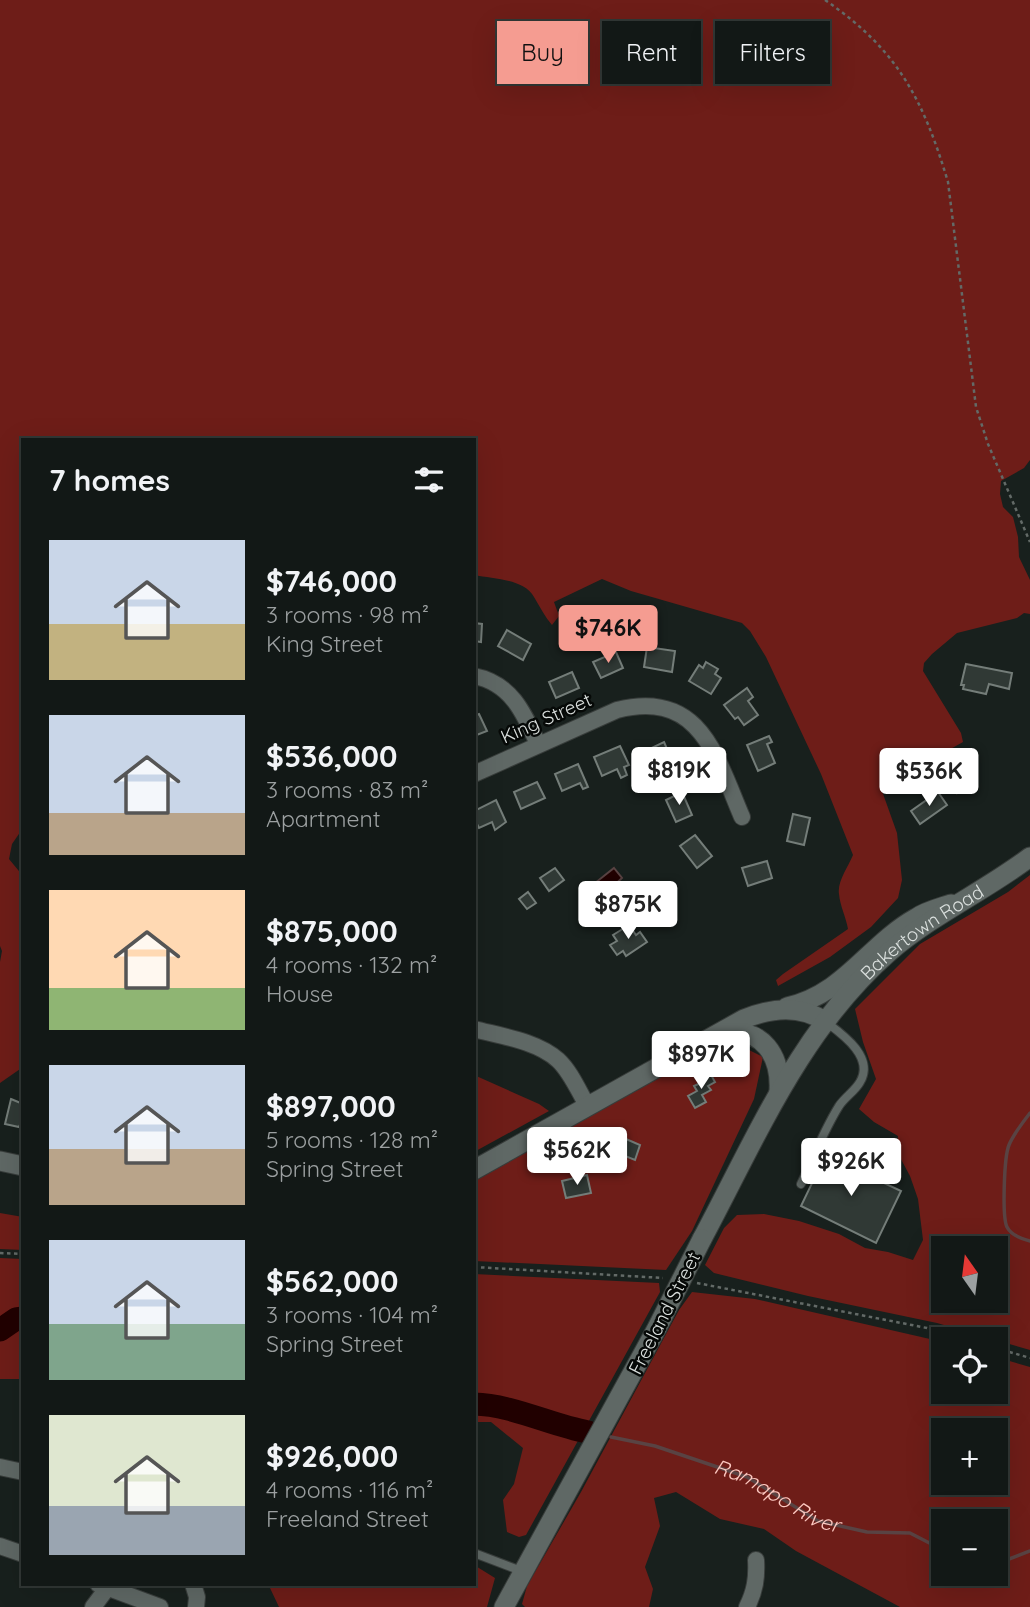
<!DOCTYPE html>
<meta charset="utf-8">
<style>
body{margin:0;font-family:Quicksand,sans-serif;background:#1f2523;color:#f1f3f6;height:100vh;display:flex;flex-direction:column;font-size:26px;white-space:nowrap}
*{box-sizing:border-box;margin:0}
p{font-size:23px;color:#9ca0a1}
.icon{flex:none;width:38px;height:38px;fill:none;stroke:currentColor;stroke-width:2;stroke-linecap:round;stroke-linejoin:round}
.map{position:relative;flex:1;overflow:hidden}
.panel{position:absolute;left:21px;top:438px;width:455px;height:1148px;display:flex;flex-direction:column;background:#121816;border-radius:0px;box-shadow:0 7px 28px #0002,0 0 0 2px #313735}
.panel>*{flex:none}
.banner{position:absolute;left:497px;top:21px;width:427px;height:63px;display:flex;gap:14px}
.needle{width:46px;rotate:346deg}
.buttons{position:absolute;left:931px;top:1236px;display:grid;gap:14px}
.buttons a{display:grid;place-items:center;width:77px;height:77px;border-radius:0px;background:#121816;box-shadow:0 7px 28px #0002,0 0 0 2px #313735;font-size:35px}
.price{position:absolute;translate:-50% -60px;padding:0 16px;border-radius:7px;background:#fff;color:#222;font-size:23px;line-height:46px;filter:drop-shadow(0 2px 4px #0008)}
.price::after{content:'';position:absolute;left:50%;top:42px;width:21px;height:16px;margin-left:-10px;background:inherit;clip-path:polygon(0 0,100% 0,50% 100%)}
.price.current{background:#f59c91;color:#111}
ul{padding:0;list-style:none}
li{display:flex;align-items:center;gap:21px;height:175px;padding:0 28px}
li span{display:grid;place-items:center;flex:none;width:196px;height:140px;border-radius:0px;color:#555}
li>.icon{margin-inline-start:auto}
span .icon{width:84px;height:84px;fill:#fffc;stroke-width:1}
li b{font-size:30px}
h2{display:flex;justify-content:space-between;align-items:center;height:84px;padding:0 28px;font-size:30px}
.pill{padding:0 24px;border-radius:0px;background:#121816;box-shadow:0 7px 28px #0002,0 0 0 2px #313735;font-size:24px;line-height:63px}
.pill.current{background:#f59c91;color:#111}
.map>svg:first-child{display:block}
</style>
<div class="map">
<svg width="1030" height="1607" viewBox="0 0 1030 1607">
<rect width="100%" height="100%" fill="#18201d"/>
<g fill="#6e1d18" fill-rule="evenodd">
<path d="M0,0H1030V460L1024,468L1001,481L1000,494L1003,507L1013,517L1018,537L1019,557L1030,580V614L1024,613L1017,618L957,633L932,654L924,663L923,671L961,733L963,742L938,756L932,767C926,769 921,772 915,773C902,775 892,771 880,779L882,791L897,833L902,880L898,898L871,927L830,957L778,986L776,980L783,974L848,929C846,917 840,906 839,894C837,882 848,867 853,855L821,774L766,657L750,631L742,623L631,591L602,579L554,602L559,616L552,625C545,617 540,607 534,597C524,579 494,579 474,575V439H23V828L12,844L9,859L23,876V1067L0,1083V962L2,951L0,946Z"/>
<path d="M1030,875V1350L937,1323L808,1296L714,1273L705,1265L724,1228L737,1215L764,1214L799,1221L839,1234L865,1248L888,1252L913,1260L923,1240L918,1199L910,1176L896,1150L898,1136L874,1122L859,1109L876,1079L863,1042L855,1009L920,944L1008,892ZM943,1248H996V1300H943Z"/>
<polygon points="735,1043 763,1057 754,1099 692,1231 666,1270 474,1261 474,1177 665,1072"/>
<polygon points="474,1075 539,1104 549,1111 474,1152"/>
<polygon points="0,1213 23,1217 23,1250 0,1249"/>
<polygon points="0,1258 23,1259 23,1379 0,1379"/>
<polygon points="474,1274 659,1283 660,1292 526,1535 519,1537 507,1532 503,1500 514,1484 523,1448 491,1422 474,1422"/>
<path d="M692,1292L755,1299L943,1342V1391H996V1357L1030,1367V1607H900L796,1551L764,1529L720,1519L676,1492L654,1498L660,1526L645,1567L653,1589L649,1607H525L522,1604L527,1586L581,1492L679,1310ZM943,1430H996V1482H943ZM943,1521H996V1573H943Z"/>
<polygon points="474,1565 495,1578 487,1607 279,1607 270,1588 271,1584 474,1584"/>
</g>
<polygon fill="#210000" stroke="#594343" stroke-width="2" points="614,868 622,878 605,894 595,883"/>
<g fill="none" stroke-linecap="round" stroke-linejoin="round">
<g stroke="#594343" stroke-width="3.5">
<path d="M1030,1113C1023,1122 1013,1135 1009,1145C1004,1157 1002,1217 1007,1227C1011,1235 1022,1239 1030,1241"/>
<path id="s1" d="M611,1437L655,1446L747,1477L818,1521L867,1532L910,1533L943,1550"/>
<polyline points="996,1564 1030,1551"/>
</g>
<g stroke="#210000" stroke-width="23">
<polyline points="0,1330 16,1319 23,1318"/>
<path d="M474,1404C513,1405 550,1425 588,1432"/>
</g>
</g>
<g fill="#303935" stroke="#747d79" stroke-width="2">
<polygon points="474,623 482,624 481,642 474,641"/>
<polygon points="507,630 531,644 523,660 498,646"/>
<polygon points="647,647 675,651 672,672 644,667"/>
<polygon points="616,652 623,668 601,678 593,662"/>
<polygon points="706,662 718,669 715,674 721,678 711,694 689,681 699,665 703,668"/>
<polygon points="966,664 1012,673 1009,689 989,684 986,694 963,689 964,685 961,685"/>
<polygon points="572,672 579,688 556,698 549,682"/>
<polygon points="747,688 753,697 748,701 758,715 744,725 738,717 735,719 724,705"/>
<polygon points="479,714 487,731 474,736 474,716"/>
<polygon points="769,736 772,742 767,744 775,763 758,771 747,745"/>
<polygon points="664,742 671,758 648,769 641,753"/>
<polygon points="620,746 629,765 624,767 627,775 621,778 617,769 602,776 594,757"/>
<polygon points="578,764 588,787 583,789 580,783 562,791 555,774"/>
<polygon points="963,771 972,782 957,793 949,782"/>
<polygon points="537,782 545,798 521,809 514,792"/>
<polygon points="682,792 692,815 676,822 666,800"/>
<polygon points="938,792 947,805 920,824 911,811"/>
<polygon points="496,800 506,822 495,830 492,822 479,828 474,818 474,811"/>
<polygon points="793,814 810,818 804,845 787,841"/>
<polygon points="695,835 712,856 697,868 680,846"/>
<polygon points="767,861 772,878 748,886 742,868"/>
<polygon points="555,868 564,880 549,891 540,878"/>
<polygon points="528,892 536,903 527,909 519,899"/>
<polygon points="629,925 636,935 640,932 647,942 626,956 623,951 617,955 610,945 617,941 613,935"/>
<polygon points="710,1073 715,1082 708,1086 711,1090 702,1095 706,1102 695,1108 688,1096 697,1091 694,1086 705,1081 703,1077"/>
<polygon points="11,1099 23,1104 23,1117 19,1127 5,1124"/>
<polygon points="626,1139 640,1145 635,1160 620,1154"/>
<polygon points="826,1154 853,1167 854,1164 869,1171 867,1175 901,1191 876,1243 801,1206"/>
<polygon points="587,1175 591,1193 566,1198 562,1181"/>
</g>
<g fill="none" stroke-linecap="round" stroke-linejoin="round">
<g stroke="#383d3b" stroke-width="10">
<g id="service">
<path d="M801,1184C813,1158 824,1130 839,1106C845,1097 855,1091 860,1082C875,1057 842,1034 826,1022"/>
<polyline points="474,1553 524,1572"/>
</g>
</g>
<g stroke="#383d3b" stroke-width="18">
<g id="minor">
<path d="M474,676C511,683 524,713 538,744"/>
<path d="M474,774L617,710C700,689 716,756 742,817"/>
<path d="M474,1029C501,1036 537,1041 558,1060C571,1072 579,1092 588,1107"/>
<polyline points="0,1467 23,1472"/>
<polyline points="0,1546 23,1554"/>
<polyline points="98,1584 160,1607"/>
<polyline points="193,1584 197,1597 196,1607"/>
<polyline points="93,1607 108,1587"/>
<path d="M747,1607C755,1591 757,1578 756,1560"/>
</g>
</g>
<g stroke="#383d3b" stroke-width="21">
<g id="tertiary">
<path d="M787,1007C845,994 868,945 916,918C926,911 939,908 951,904"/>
<path d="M724,1033C763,1027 781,1056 779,1091"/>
<polyline points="0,1161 23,1166"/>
<path d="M474,1170L744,1019C771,1008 800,1004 826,1022"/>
</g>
</g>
<g stroke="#383d3b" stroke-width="21">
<g id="secondary">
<path id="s2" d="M702,1239C756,1138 801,1029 889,952C932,915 985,891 1030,857"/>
<polyline points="504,1607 657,1328"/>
</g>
</g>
<g stroke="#636a67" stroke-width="2.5" stroke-dasharray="3.5 3.5" stroke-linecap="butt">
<path d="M825,0C898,50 923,99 948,182L976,407L988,444L1030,542"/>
<polyline points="0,1253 23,1254"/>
<polyline points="474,1267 663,1278"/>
<polyline points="697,1283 927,1328 964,1339"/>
<polyline points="996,1348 1030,1358"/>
</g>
<use href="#service" stroke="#5f6865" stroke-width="8"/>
<use href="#minor" stroke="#5f6865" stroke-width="16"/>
<use href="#tertiary" stroke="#5f6865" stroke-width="19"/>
<use href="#secondary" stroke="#5f6865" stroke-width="19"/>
<g stroke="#383d3b" stroke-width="21" stroke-linecap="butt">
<polyline id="secondary-bridge" points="657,1328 702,1239"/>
</g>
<use href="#secondary-bridge" stroke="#5f6865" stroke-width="19"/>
</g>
<g text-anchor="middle" stroke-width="5" stroke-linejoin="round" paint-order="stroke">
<g font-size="19" fill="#dbe0de" stroke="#060907">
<text transform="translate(546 718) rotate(-24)" y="7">King Street</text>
<text dy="7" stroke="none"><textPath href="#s2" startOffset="383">Bakertown Road</textPath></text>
<text transform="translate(664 1313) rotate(-63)" y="7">Freeland Street</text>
</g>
<g font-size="21" font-style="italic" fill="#fdc9c1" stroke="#060907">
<text dy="7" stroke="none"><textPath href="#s1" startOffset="178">Ramapo River</textPath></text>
</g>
</g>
</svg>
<div class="buttons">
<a><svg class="needle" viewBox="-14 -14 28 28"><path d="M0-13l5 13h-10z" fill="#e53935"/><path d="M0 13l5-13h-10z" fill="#9ca0a1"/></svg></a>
<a><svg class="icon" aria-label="locate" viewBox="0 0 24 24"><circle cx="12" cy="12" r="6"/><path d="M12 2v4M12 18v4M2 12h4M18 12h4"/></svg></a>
<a>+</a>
<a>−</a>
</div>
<b class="price current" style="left:608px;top:665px">$746K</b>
<b class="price" style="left:679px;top:807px">$819K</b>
<b class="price" style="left:929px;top:808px">$536K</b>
<b class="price" style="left:628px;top:941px">$875K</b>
<b class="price" style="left:701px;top:1091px">$897K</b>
<b class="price" style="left:577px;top:1187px">$562K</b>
<b class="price" style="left:851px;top:1198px">$926K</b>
<div class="banner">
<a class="pill current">Buy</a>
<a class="pill">Rent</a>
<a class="pill">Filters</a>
</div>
<section class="panel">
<h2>7 homes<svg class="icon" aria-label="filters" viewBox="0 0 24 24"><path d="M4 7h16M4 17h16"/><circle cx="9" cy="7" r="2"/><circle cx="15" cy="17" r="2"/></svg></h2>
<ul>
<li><span style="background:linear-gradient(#c9d6e8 60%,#c2b280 0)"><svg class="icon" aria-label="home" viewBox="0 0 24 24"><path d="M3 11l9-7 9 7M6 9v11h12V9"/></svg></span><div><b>$746,000</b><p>3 rooms · 98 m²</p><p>King Street</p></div></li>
<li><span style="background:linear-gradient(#c9d6e8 70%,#b9a48a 0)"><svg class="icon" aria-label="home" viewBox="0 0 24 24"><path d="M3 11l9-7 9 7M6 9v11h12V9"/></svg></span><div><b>$536,000</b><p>3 rooms · 83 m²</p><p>Apartment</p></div></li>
<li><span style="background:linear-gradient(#ffd9b3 70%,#8fb573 0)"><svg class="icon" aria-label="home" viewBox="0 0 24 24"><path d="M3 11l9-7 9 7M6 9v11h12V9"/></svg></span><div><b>$875,000</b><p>4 rooms · 132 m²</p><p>House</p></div></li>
<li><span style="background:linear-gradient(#c9d6e8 60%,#b9a48a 0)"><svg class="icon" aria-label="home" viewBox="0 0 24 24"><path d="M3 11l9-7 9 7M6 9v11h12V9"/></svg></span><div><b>$897,000</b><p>5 rooms · 128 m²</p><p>Spring Street</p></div></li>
<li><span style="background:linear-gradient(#c9d6e8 60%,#7fa58c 0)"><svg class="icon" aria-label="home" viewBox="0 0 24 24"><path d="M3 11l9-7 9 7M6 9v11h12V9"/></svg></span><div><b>$562,000</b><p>3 rooms · 104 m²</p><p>Spring Street</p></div></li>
<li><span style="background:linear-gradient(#dfe7d0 65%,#9aa5b1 0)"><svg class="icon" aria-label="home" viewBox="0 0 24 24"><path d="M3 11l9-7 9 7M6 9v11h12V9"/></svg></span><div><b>$926,000</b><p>4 rooms · 116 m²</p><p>Freeland Street</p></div></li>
</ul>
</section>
</div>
